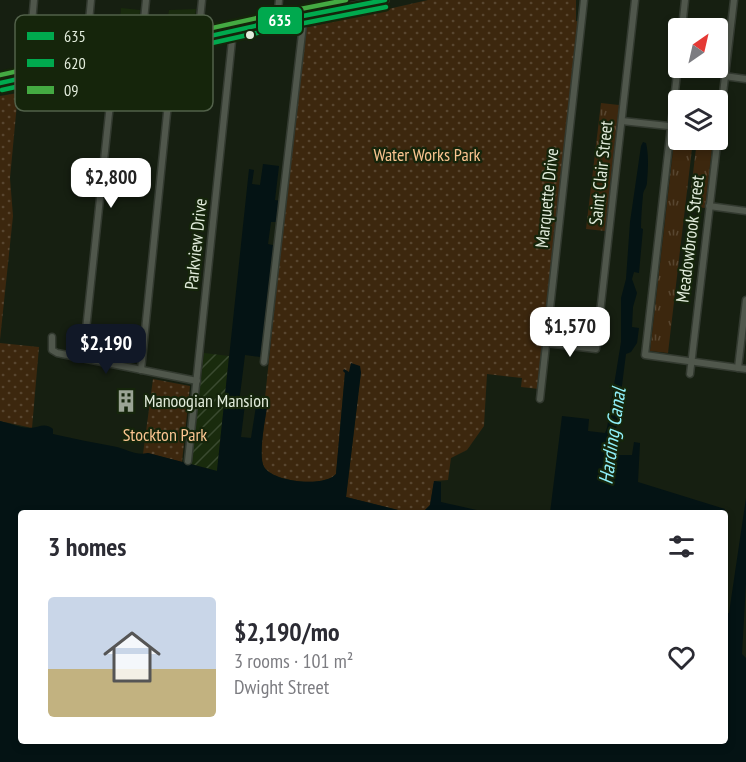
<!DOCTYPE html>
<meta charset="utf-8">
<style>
body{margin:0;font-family:"PT Sans Narrow",sans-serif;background:#f7f7f7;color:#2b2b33;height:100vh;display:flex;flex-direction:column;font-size:22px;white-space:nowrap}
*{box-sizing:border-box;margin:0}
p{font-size:20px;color:#7c7c81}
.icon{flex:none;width:33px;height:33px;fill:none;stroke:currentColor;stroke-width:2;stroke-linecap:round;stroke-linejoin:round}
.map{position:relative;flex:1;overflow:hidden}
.drawer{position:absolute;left:18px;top:510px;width:710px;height:234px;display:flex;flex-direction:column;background:#fff;border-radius:6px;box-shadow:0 3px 9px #0003}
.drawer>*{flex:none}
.needle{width:39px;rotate:34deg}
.fabs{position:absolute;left:668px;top:18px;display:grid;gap:12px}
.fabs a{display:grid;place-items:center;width:60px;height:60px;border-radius:6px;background:#fff;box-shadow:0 3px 9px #0003;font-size:30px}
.price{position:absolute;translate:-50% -51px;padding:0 14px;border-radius:12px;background:#fff;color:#222;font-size:20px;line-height:39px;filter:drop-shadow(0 2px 3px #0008)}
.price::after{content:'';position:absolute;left:50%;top:36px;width:18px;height:14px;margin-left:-9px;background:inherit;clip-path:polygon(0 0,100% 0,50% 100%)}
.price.on{background:#111827;color:#fff}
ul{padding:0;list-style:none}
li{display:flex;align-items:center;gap:18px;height:150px;padding:0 30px}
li+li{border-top:2px solid #e1e1e2}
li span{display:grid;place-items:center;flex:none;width:168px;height:120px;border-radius:6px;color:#555}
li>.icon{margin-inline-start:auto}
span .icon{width:72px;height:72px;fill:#fffc;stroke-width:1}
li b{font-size:26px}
h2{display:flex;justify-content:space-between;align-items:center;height:72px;padding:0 30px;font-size:26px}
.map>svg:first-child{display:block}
</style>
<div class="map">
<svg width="746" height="762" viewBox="0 0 746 762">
<defs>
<pattern id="industrial-furrows" width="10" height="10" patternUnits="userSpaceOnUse" patternTransform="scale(1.5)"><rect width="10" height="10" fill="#192b0d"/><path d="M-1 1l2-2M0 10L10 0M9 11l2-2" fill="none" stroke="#3a4a30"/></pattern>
<pattern id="grass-tufts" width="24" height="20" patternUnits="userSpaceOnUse" patternTransform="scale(1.5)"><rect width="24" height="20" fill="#3c270e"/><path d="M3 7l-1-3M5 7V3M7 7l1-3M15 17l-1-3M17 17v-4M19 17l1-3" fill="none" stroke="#584630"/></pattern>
<pattern id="park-dots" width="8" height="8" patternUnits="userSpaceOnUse" patternTransform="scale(1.5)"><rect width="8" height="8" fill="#3c270e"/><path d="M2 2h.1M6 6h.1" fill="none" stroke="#584630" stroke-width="1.8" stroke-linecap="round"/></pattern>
</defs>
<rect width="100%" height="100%" fill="#161f11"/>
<g fill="#192b0d">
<polygon points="121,8 140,10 137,43 91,52 93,37 119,31"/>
<polygon points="196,9 193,30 165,36 169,10"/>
</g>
<polygon fill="url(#industrial-furrows)" points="204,353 229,356 217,471 191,464"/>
<g fill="url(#grass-tufts)">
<polygon points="601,103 619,105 605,231 586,229"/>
<polygon points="675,133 678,133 678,140 693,140 668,353 650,351"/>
<polygon points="697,140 713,140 705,208 689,206"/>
</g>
<g fill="url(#park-dots)">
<path d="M428,0H576V21L579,22L539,389L521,387L522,378L487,374L484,426L467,450L451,458L448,480L434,481L430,505L422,513H410L346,497L361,372L345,373L336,474C325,487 275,483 264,467C258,457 265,420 267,407H264L304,28Z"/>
<polygon points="18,93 10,178 13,216 0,340 0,96"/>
<polygon points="0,343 39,347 32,428 0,421"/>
<polygon points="153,379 190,386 182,462 148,453 143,454"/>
</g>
<g fill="#041314">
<path d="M643,142L646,143C649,155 648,170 647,182C647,188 643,190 643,195C642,206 641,217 641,228L643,229L639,273L634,272L632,279L637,293L633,307L632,327L639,328L637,343L631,352L626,354L619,409H622L618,414L613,455H632L634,442L640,443L638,482L725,509L724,513H550L562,416L589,419L588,431L605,433L607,428L621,342V298L626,279L630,222L641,146Z"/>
<path d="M263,164L279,166L275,200L281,201L279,222H271L268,244L277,246L273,282H269L261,357L245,355L239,403L245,404L241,437L251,438L256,406L267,407C265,420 258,457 264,467C274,483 326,487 336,474L345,373L343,371L344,369L349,372L351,363L360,366L361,372L346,497L410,513H21V741H724L725,613H729L746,498V583L742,654L746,658V762H0V421C9,423 20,428 30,428C39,428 44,422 53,429V434C74,439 97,443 117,447C125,449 137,456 148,453L217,471L249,169L254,170L252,184L260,185Z"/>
<polygon points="434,481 441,482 441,502 490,513 422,513 430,505"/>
</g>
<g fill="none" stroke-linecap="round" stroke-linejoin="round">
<g stroke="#333a30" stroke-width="9">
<g id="minor">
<polyline points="331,10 331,0"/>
<polyline points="277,21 279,0"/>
<polyline points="682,28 685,0"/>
<polyline points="198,39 202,0"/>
<polyline points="141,51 146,0"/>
<polyline points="85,64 91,0"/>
<polyline points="678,65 645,355 746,369"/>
<polyline points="724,76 746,79"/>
<polyline points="22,78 28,68 34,0"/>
<polyline points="622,121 678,127"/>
<polyline points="709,206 746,211"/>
<polyline points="52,337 52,350 57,353 197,381"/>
<polyline points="546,343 596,349 635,0"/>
<polyline points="83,358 115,57"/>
<polyline points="264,362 304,16"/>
<polyline points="738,368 746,300"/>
<polyline points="141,370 174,44"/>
<polyline points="690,374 734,0"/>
<polyline points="540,399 584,0"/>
<polyline points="188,461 233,31"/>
</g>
</g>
<g stroke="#333a30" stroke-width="10">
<polyline id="major" points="0,83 277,21 385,0"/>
</g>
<use href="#minor" stroke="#50574c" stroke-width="6"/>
<use href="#major" stroke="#4c5b50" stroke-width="8"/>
<g stroke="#15250b" stroke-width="9">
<polyline id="bus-1" points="0,83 277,21 385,0"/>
</g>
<g stroke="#15250b" stroke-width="9">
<polyline id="bus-2" points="2,90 279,28 386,7"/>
</g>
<g stroke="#15250b" stroke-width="9">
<polyline id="bus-3" points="0,75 275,14 346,0"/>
</g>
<use href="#bus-1" stroke="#00a94e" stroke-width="4.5"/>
<use href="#bus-2" stroke="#00a94e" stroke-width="4.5"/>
<use href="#bus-3" stroke="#44aa42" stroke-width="4.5"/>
</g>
<defs>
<g id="building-bare" transform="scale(1.8)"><path d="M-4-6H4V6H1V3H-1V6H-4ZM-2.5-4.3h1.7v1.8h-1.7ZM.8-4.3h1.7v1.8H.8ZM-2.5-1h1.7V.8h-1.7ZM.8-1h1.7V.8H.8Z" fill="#9ba495" stroke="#15250b" stroke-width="2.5" paint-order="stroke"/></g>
</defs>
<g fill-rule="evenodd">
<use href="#building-bare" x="126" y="401"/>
</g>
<circle fill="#e2ecdc" stroke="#15250b" stroke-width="2" cx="250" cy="35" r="5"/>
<g text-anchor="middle" stroke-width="4.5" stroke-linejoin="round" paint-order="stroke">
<g font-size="18" fill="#fac490" stroke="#15250b">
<text x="427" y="161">Water Works Park</text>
<text x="165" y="441">Stockton Park</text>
</g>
<g font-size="18" fill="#e2ecdc" stroke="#15250b">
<text transform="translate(601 173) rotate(-84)" y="6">Saint Clair Street</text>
<text transform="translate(547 198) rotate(-84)" y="6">Marquette Drive</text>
<text transform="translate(690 239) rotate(-83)" y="6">Meadowbrook Street</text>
<text transform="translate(196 244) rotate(-84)" y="6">Parkview Drive</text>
</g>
<g font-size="18" fill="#e2ecdc" stroke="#15250b" text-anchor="start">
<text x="144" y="407">Manoogian Mansion</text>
</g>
<g font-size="20" font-style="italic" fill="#90f0fa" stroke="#15250b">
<text transform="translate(612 436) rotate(-82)" y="7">Harding Canal</text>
</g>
</g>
<rect x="15" y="15" width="198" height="96" rx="9" fill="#15250b" stroke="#52614a" stroke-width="1.5"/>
<rect x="27" y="32" width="27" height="8" fill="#00a94e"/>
<rect x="27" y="59" width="27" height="8" fill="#00a94e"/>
<rect x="27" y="86" width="27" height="8" fill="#44aa42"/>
<g font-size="16" fill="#e2ecdc">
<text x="64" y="42">635</text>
<text x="64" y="69">620</text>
<text x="64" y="96">09</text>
</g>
<rect stroke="#15250b" stroke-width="2" x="257" y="6" width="46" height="29" rx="6" fill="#00a94e"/>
<g font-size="16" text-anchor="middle" font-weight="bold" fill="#fff">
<text x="280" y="26">635</text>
</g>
</svg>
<div class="fabs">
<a><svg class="needle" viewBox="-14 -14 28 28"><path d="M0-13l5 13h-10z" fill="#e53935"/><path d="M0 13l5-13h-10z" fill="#7c7c81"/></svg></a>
<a><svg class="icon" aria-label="layers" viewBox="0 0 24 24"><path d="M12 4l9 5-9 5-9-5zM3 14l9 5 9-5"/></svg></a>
</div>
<b class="price" style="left:111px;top:209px">$2,800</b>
<b class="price" style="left:570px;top:358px">$1,570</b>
<b class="price on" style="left:106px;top:375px">$2,190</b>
<section class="drawer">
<h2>3 homes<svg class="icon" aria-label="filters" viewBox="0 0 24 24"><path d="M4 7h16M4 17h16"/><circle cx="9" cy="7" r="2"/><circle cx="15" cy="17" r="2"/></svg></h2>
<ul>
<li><span style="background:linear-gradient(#c9d6e8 60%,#c2b280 0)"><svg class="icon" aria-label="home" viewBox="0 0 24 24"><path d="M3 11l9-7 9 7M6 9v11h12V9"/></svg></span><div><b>$2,190/mo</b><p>3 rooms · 101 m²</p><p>Dwight Street</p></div><svg class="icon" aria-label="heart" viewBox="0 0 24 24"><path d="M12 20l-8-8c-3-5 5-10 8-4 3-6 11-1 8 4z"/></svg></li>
</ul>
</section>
</div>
